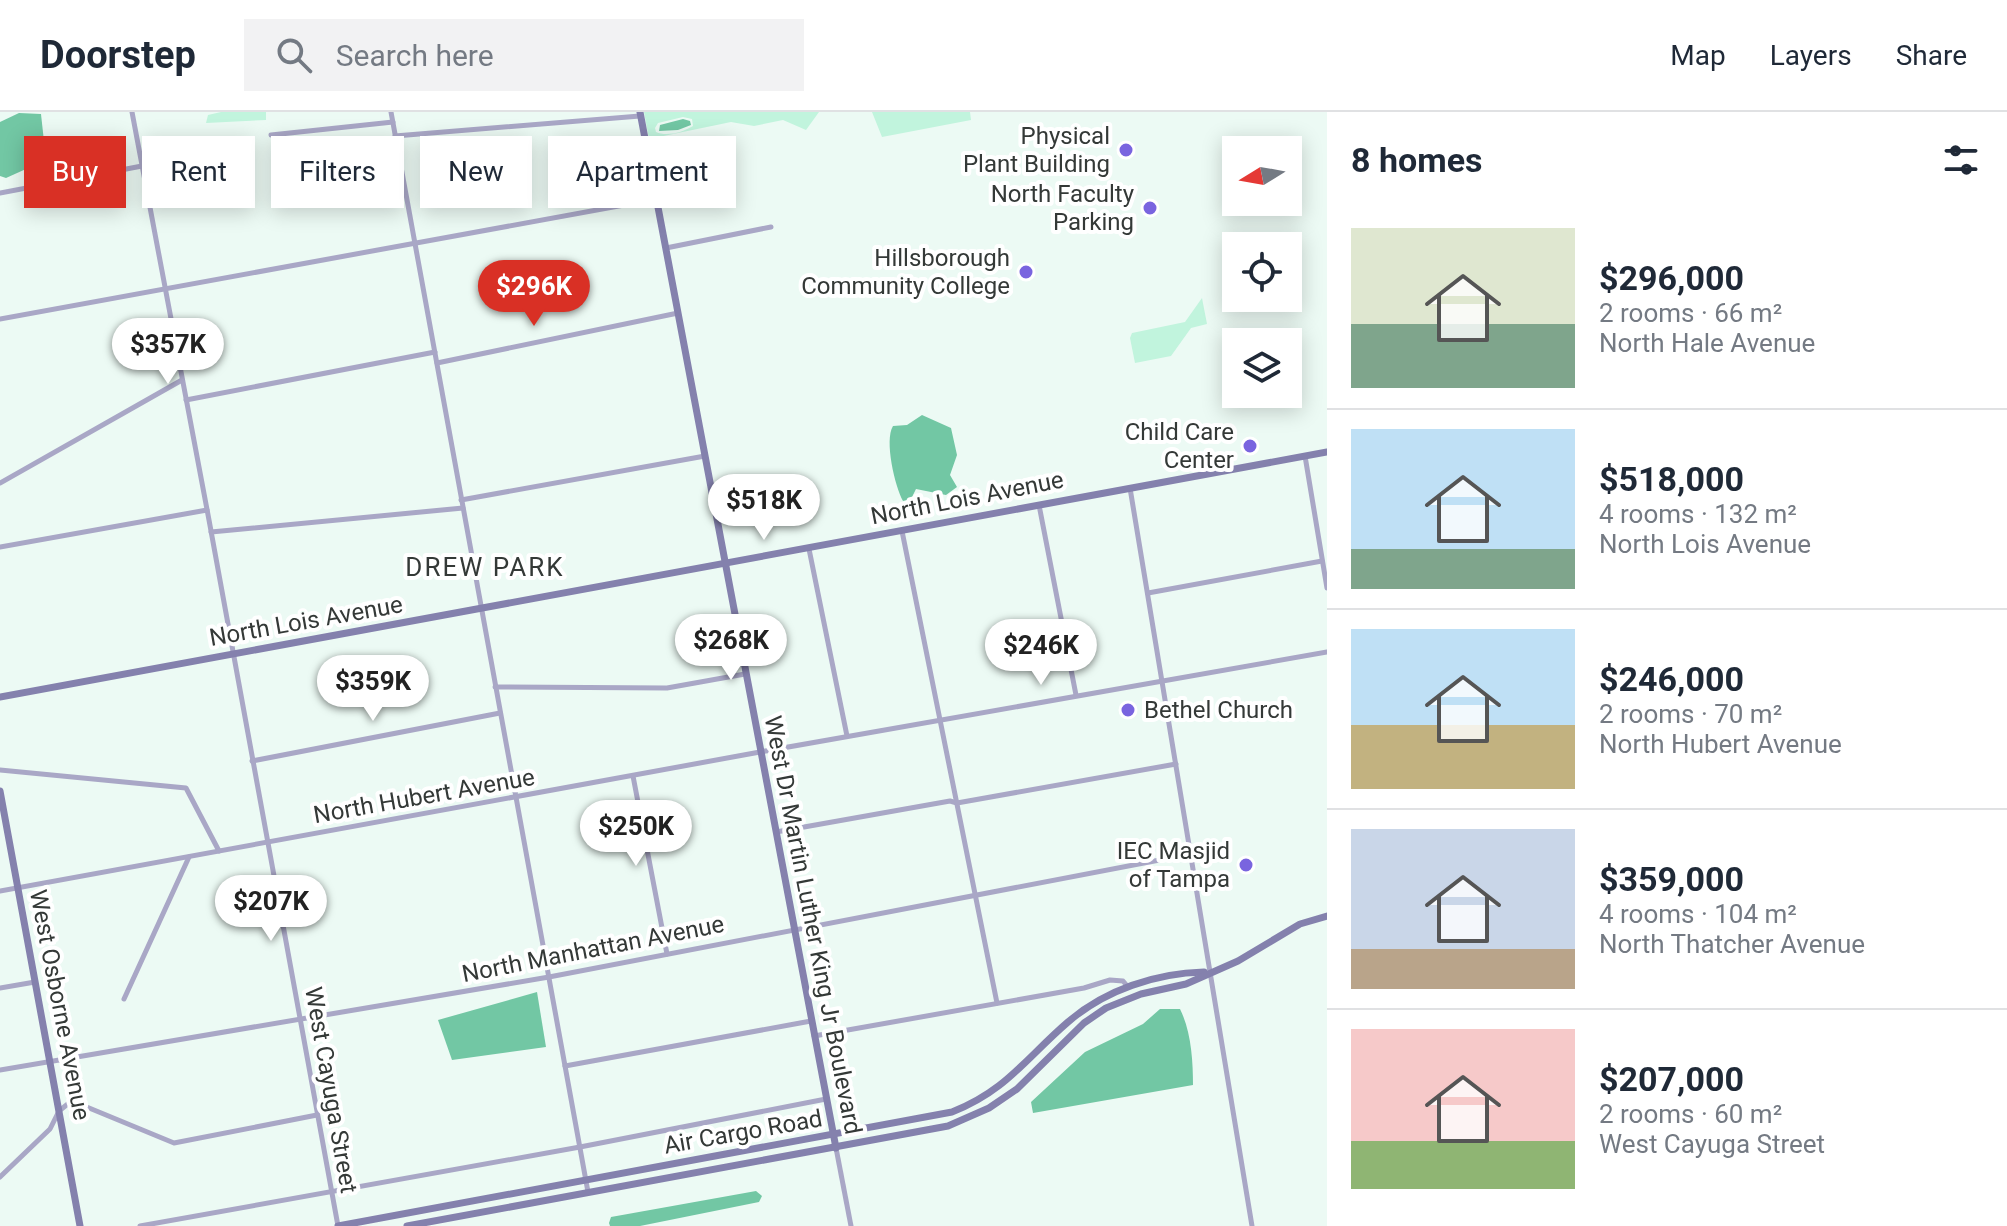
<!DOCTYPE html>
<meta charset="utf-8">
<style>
body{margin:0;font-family:Roboto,sans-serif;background:#f2f2f3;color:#1f2937;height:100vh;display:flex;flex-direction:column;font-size:30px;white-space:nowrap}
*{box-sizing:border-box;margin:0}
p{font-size:26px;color:#747a83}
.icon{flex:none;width:44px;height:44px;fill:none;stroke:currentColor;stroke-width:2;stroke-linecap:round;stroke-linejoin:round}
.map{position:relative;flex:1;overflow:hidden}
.sheet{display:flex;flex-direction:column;background:#fff;width:680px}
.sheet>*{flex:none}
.banner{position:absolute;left:24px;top:24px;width:760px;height:72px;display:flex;gap:16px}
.needle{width:52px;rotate:259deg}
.tools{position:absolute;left:1222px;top:24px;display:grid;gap:16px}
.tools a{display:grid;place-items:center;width:80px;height:80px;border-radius:0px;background:#fff;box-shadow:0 4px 20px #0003;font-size:40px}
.price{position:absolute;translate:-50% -68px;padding:0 18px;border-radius:28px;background:#fff;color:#222;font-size:26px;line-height:52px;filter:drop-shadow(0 2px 4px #0008)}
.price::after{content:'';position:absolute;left:50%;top:48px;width:24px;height:18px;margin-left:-12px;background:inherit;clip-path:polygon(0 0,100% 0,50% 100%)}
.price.current{background:#d93025;color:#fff}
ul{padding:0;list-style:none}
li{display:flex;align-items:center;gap:24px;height:200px;padding:0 24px}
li+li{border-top:2px solid #e0e1e3}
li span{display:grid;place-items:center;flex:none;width:224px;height:160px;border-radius:0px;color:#555}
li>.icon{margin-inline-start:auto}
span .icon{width:96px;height:96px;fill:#fffc;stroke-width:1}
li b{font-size:34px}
h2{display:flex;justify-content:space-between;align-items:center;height:96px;padding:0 24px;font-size:34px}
.tag{padding:0 28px;border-radius:0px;background:#fff;box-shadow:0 4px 20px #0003;font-size:28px;line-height:72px}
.tag.current{background:#d93025;color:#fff}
header{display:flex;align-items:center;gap:48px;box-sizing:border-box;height:112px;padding:0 40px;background:#fff;border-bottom:2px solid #e0e1e3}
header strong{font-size:38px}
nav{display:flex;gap:44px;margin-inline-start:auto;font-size:28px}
.search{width:560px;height:72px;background:#f2f2f3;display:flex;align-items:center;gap:20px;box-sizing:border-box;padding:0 28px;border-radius:0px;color:#747a83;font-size:30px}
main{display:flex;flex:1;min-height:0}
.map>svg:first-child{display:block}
</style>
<header>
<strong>Doorstep</strong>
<div class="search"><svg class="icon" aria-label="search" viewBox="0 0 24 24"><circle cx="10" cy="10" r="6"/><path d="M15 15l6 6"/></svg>Search here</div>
<nav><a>Map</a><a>Layers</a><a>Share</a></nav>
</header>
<main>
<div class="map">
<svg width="1327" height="1114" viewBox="0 0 1327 1114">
<rect width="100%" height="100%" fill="#ecfaf4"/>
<g fill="#c1f4dd" fill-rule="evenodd">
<polygon points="221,0 266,0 266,8 206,11 208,3"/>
<path d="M644,0H819L806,18L783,8L754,14L731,10L649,27ZM683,5L692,7L693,14C683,20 667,25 656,20L655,16L658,11Z"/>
<polygon points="872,0 970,0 971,8 882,25"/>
<polygon points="1202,186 1207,212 1191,216 1171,244 1135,251 1130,226 1132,221 1185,210"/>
</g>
<g fill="#72c7a4">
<polygon points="19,1 41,2 46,48 6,66 0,64 0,10"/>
<polygon points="683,7 690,9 691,13 678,18 659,19 660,13"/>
<path d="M922,303L951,316L957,343L950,363L957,375L946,383L916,377L911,387L903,389C895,375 884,328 893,314L907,313Z"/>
<polygon points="537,880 546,935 452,948 438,908"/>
<path d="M1160,897H1180C1191,919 1193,948 1193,973L1033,1001L1031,990L1085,940L1143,912Z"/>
<polygon points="756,1079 762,1084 759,1090 640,1114 610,1114 609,1111 611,1105"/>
</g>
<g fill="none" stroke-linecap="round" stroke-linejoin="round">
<g stroke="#a9a7c6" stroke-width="5">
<polyline points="132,0 209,408 338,1114"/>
<polyline points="391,0 588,1080"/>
<polyline points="271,23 393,10"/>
<polyline points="395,24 640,4"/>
<polyline points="0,81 142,54"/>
<polyline points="666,136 771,115"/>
<polyline points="0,207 657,87"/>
<polyline points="437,251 678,201"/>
<polyline points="186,288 435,240"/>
<polyline points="1305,344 1327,476"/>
<polyline points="0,371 182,268"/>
<polyline points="1130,376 1252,1114"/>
<polyline points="461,388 705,344"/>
<polyline points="1039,393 1076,583"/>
<polyline points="902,419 997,891"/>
<polyline points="211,420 463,396"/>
<polyline points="0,435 207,398"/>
<polyline points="809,437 847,624"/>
<polyline points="1148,481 1322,449"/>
<polyline points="495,575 667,576 745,562"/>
<polyline points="252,649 500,601"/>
<polyline points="0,658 186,676 219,739"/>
<polyline points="633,664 667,842"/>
<polyline points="776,720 950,689 957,691 1176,652"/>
<polyline points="0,779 760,640 1327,540"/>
<polyline points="0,876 35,870"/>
<polyline points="124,887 189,745"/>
<polyline points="814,924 1084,876 1110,868 1123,869 1128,875"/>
<polyline points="565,954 811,909"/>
<polyline points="0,958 549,865 1191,742"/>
<polyline points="836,1036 851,1114"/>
<polyline points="0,1065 50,1017 59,999 69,991 77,991 174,1031 317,1003"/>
<polyline points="140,1114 580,1035 826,987"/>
</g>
<g stroke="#8481ad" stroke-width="7">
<polyline points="640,0 836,1036"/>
<polyline points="0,585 1327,340"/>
<polyline points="0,679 80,1114"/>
<path d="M338,1114L952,1000C1006,979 1026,946 1068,910C1105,878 1156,861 1204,860"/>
<polyline points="407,1114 948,1014 989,996 1017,977 1084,911 1106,896 1141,882 1186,872 1238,849 1300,812 1327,804"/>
</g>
</g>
<g fill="#7964df" stroke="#fff" stroke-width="3">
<circle cx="1126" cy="38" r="8"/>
<circle cx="1150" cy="96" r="8"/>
<circle cx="1026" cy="160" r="8"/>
<circle cx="1250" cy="334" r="8"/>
<circle cx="1128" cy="598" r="8"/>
<circle cx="1246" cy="753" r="8"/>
</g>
<g text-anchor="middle" stroke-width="8" stroke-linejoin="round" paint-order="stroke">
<g font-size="24" fill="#343937" stroke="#fff" text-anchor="end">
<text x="1110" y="32">Physical<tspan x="1110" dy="28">Plant Building</tspan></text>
<text x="1134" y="90">North Faculty<tspan x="1134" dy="28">Parking</tspan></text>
<text x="1010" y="154">Hillsborough<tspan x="1010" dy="28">Community College</tspan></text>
<text x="1234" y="328">Child Care<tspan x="1234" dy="28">Center</tspan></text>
<text x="1144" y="606" text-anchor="start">Bethel Church</text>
<text x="1230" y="747">IEC Masjid<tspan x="1230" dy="28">of Tampa</tspan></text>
</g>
<g font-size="24" fill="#343937" stroke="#fff">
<text transform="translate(967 386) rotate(-11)" y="8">North Lois Avenue</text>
<text transform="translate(306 509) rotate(-10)" y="8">North Lois Avenue</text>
<text transform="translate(424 684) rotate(-10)" y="8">North Hubert Avenue</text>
<text transform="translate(813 813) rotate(79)" y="8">West Dr Martin Luther King Jr Boulevard</text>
<text transform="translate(593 837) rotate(-11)" y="8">North Manhattan Avenue</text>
<text transform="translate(60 893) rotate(79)" y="8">West Osborne Avenue</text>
<text transform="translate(331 978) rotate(80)" y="8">West Cayuga Street</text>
<text transform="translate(743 1020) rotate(-10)" y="8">Air Cargo Road</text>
</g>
<g font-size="26" letter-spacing="2" fill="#343937" stroke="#fff">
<text x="485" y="464">DREW PARK</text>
</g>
</g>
</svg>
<div class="tools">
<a><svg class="needle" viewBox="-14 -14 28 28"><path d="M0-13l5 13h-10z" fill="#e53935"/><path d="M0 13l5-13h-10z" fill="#747a83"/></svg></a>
<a><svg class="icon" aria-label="locate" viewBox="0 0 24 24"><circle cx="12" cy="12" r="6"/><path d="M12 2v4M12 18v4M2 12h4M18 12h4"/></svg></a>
<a><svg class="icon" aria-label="layers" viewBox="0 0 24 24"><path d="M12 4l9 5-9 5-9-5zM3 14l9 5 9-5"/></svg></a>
</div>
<b class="price current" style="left:534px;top:216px">$296K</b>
<b class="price" style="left:168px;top:274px">$357K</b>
<b class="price" style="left:764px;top:430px">$518K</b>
<b class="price" style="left:731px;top:570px">$268K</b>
<b class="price" style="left:1041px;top:575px">$246K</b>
<b class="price" style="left:373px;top:611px">$359K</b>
<b class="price" style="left:636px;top:756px">$250K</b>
<b class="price" style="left:271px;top:831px">$207K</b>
<div class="banner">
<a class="tag current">Buy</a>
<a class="tag">Rent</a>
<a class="tag">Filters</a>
<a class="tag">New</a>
<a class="tag">Apartment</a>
</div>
</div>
<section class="sheet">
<h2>8 homes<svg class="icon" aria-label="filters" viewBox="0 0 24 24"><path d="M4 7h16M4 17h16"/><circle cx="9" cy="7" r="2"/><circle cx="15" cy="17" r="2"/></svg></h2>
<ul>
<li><span style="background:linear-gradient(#dfe7d0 60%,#7fa58c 0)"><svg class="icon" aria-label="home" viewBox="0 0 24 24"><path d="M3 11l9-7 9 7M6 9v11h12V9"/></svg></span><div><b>$296,000</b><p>2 rooms · 66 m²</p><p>North Hale Avenue</p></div></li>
<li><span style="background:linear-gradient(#bfe0f5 75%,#7fa58c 0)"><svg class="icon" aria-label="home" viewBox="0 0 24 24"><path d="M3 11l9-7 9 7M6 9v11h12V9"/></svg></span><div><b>$518,000</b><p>4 rooms · 132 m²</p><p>North Lois Avenue</p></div></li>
<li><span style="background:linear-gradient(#bfe0f5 60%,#c2b280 0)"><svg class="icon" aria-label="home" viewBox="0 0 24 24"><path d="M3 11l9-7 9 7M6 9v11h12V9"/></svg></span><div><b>$246,000</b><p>2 rooms · 70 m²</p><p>North Hubert Avenue</p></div></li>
<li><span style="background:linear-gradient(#c9d6e8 75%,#b9a48a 0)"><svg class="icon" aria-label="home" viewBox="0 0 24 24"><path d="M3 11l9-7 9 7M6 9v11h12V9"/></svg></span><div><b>$359,000</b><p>4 rooms · 104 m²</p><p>North Thatcher Avenue</p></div></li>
<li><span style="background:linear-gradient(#f6c9c9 70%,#8fb573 0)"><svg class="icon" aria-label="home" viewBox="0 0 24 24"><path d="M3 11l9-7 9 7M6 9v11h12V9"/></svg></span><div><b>$207,000</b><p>2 rooms · 60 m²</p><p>West Cayuga Street</p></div></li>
</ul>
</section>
</main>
